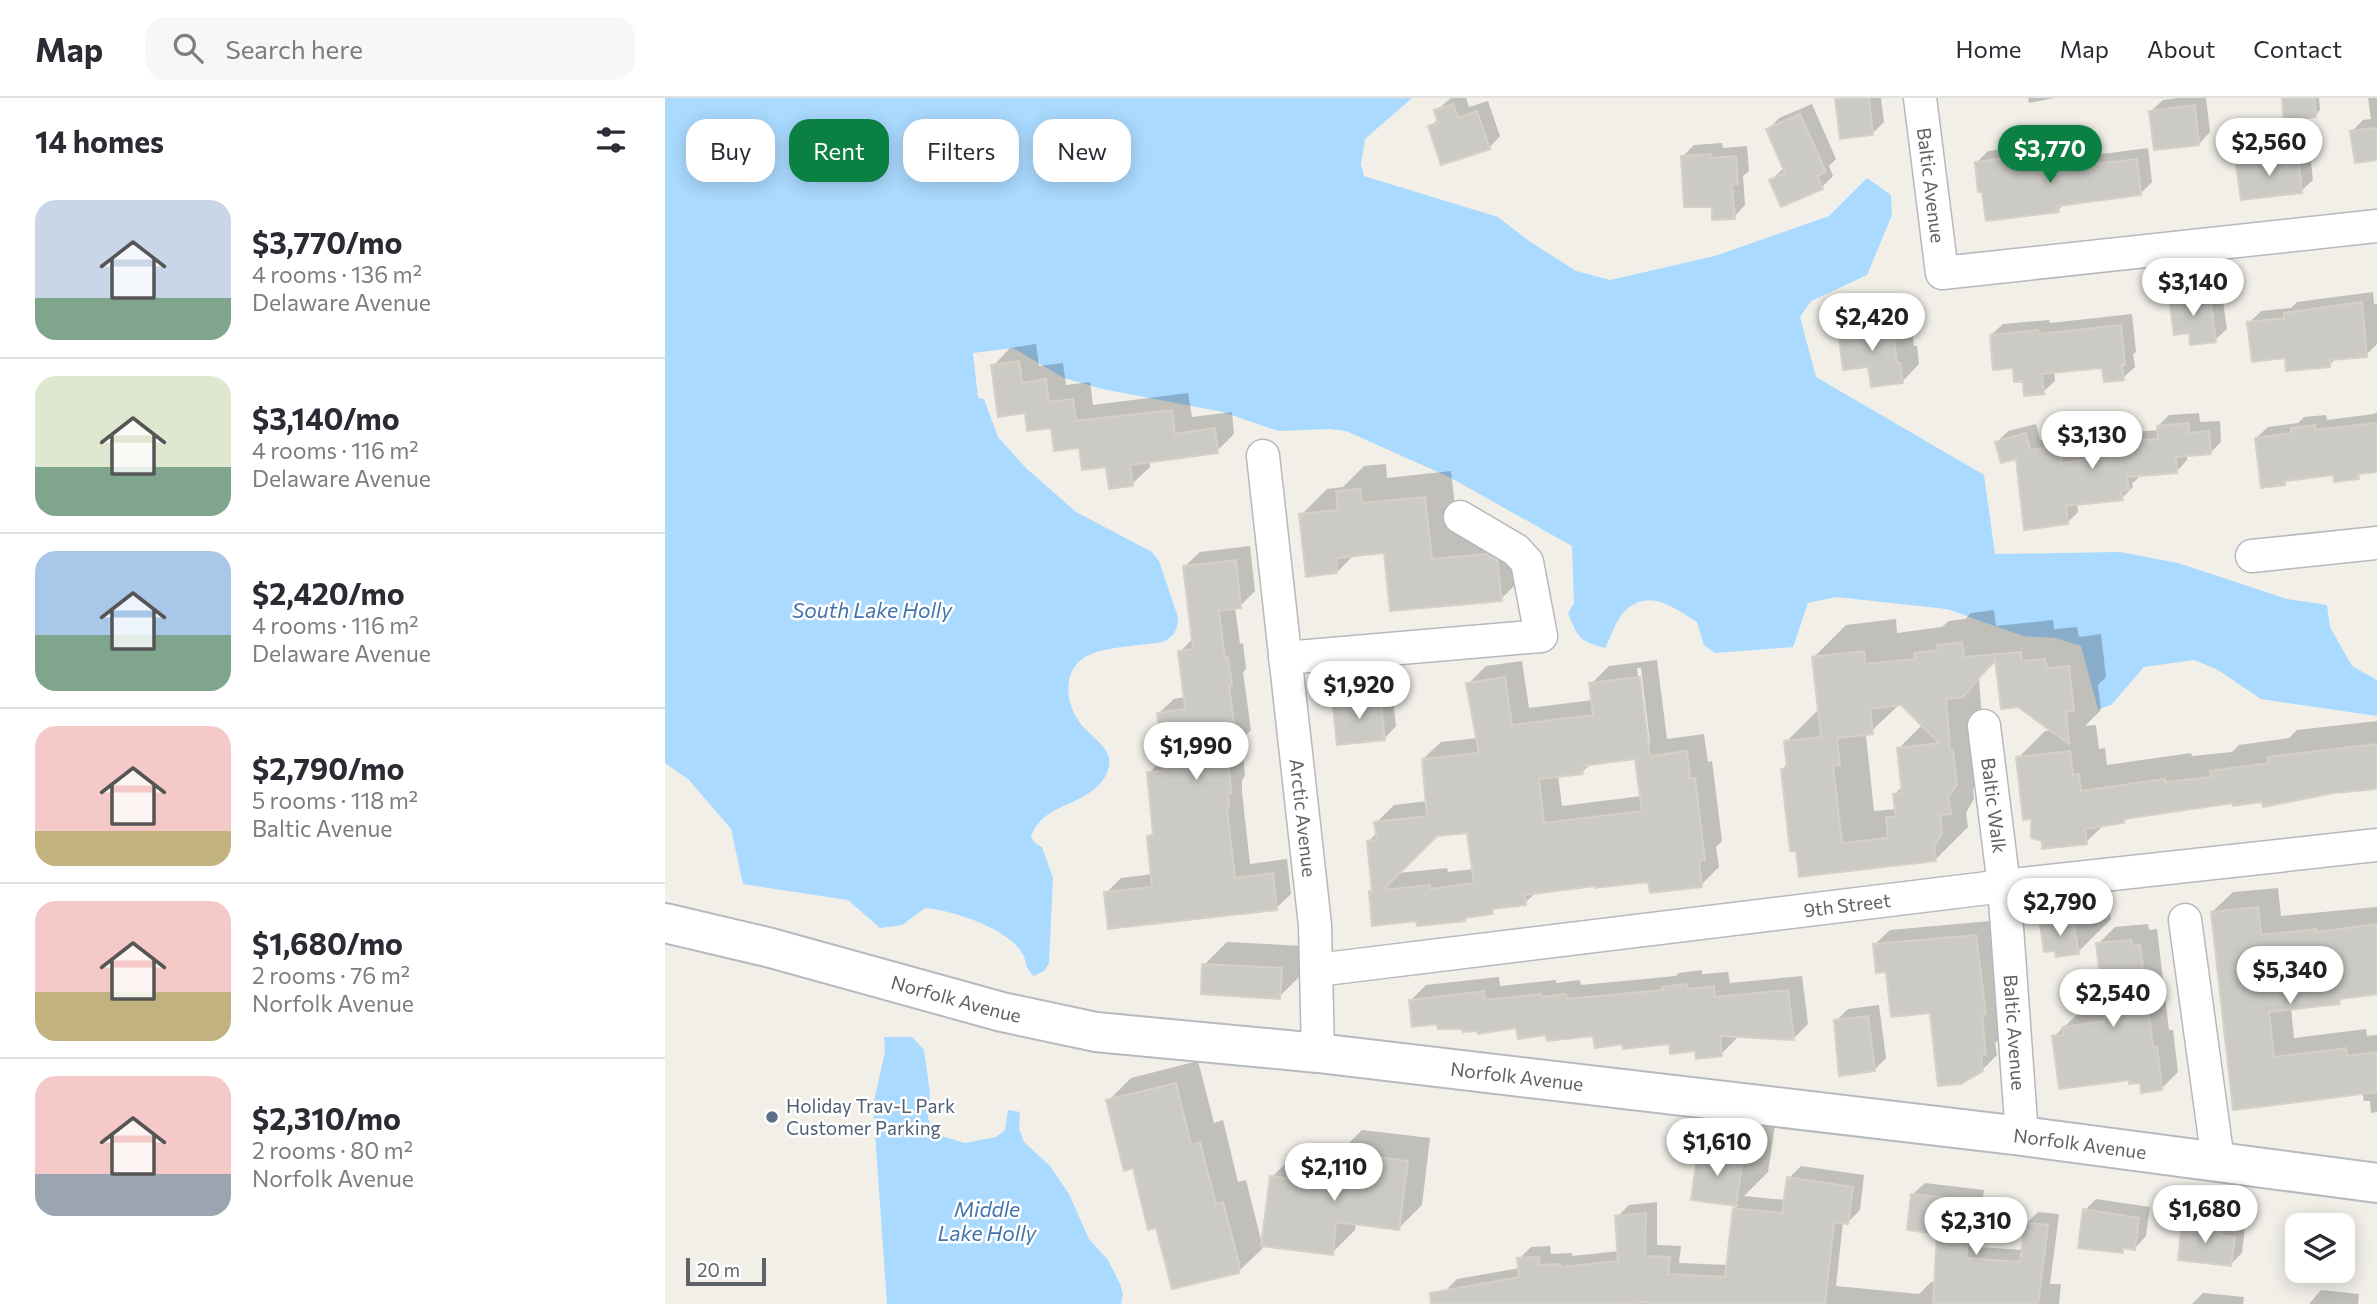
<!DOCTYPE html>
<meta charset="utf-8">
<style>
body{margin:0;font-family:Commissioner,sans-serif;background:#f7f7f7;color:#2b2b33;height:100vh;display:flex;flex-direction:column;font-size:26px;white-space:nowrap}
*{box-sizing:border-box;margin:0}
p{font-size:23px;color:#7c7c81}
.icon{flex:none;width:38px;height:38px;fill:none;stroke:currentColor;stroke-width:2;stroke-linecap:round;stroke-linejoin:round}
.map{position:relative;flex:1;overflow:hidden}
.drawer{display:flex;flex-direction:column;background:#fff;width:665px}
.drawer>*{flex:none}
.top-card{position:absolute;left:21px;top:21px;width:665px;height:63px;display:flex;gap:14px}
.controls{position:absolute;left:1620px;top:1115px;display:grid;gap:14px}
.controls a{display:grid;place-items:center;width:70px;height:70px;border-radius:14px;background:#fff;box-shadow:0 4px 18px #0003;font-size:35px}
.scale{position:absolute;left:21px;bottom:18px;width:80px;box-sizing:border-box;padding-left:7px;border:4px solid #5f6368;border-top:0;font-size:19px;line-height:24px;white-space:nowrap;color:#5f6368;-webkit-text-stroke:5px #fff;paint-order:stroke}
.price{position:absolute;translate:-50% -60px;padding:0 16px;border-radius:24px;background:#fff;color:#222;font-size:23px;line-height:46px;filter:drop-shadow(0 2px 4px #0008)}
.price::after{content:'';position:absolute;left:50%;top:42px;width:21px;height:16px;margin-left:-10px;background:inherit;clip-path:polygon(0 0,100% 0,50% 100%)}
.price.active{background:#0b8043;color:#fff}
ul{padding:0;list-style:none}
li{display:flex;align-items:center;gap:21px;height:175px;padding:0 35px}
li+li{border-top:2px solid #e1e1e2}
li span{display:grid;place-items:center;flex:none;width:196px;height:140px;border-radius:21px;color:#555}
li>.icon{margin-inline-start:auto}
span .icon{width:84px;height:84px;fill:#fffc;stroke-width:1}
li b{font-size:30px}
h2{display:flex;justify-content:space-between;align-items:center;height:84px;padding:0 35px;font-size:30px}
.tag{padding:0 24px;border-radius:21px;background:#fff;box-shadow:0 4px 18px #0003;font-size:24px;line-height:63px}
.tag.active{background:#0b8043;color:#fff}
header{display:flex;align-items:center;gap:42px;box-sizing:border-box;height:98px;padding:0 35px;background:#fff;border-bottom:2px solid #e1e1e2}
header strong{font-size:33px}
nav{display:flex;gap:38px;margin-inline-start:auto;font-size:24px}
.search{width:490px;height:63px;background:#f7f7f7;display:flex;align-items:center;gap:18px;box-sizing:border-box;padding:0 24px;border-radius:21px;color:#7c7c81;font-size:26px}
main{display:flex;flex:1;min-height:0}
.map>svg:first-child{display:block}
</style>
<header>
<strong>Map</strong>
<div class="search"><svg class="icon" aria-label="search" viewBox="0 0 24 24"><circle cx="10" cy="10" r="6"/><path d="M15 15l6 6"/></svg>Search here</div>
<nav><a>Home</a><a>Map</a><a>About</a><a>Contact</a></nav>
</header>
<main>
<section class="drawer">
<h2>14 homes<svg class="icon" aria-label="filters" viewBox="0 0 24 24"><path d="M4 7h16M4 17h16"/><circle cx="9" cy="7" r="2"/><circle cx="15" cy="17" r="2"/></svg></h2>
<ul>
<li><span style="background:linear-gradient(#c9d6e8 70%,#7fa58c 0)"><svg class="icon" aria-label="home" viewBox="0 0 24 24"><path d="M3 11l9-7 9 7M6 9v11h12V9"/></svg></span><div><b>$3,770/mo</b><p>4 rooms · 136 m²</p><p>Delaware Avenue</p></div></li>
<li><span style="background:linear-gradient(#dfe7d0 65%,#7fa58c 0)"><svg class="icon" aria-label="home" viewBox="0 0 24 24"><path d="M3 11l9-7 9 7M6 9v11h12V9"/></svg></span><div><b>$3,140/mo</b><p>4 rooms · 116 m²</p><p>Delaware Avenue</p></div></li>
<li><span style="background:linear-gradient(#a9c7e8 60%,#7fa58c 0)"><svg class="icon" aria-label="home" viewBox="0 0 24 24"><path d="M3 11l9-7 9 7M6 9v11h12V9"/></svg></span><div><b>$2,420/mo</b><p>4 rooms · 116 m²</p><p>Delaware Avenue</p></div></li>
<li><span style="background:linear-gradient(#f6c9c9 75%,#c2b280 0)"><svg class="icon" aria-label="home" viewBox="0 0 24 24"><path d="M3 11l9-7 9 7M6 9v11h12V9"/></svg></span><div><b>$2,790/mo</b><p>5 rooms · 118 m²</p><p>Baltic Avenue</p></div></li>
<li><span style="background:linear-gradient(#f6c9c9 65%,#c2b280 0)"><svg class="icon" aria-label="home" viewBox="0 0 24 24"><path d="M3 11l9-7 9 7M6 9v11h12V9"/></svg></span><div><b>$1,680/mo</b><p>2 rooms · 76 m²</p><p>Norfolk Avenue</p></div></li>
<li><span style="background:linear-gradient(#f6c9c9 70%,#9aa5b1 0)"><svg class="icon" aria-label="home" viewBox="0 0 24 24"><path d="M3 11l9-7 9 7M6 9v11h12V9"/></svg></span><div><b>$2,310/mo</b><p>2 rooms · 80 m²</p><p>Norfolk Avenue</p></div></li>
</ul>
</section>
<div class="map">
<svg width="1712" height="1206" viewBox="0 0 1712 1206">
<rect width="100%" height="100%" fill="#f1efe8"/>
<g fill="#aadaff">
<path d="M0,0H747L700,41L696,66L699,78L833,119L864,143L911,173L945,182L1050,158L1164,118L1202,80L1226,97L1227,117L1202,177L1146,203L1135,219L1151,279L1319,377L1330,456L1455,454L1513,465L1622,501L1662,507L1665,529L1687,568L1712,582V618L1596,601L1553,572L1529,562L1479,569L1446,607L1433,611L1416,548L1391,540L1358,538L1282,511L1171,499L1143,505L1128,549L1050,555L1039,547L1032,524C1009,510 983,488 958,515C950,524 946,539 940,550C914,543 913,540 903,515L909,505L907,448L784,379L681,333L664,331L613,333L558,314L437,291L399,280L348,250L308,255L313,300L319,301L333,339L361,370L411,414L487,454L494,463L513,519C513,532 509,538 498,544C479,547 440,549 424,557C398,569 399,601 413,622C421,635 439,644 444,659C445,664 444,670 442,675C425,710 377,703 366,739L370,745L377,749L388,780L384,865L379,873L369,878C359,869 363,865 357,855C343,830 286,812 260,810L237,827L215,830L183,802L78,786L66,731L24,682L0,665Z"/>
<polygon points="219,939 247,939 259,952 265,995 263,1021 272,1037 300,1045 331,1039 340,1032 343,1012 355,1014 354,1030 359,1044 385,1068 404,1096 424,1141 443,1162 455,1186 458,1196 456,1206 222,1206 208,1007 220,954"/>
</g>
<g fill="#0003" fill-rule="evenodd">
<polygon points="786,0 801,0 804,9 823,3 835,38 824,50 765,29 773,21 771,13"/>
<polygon points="1172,0 1216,0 1219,24 1207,36"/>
<polygon points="1363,0 1389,0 1364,5"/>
<polygon points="1513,0 1541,0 1545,34 1534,46 1486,13 1498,2"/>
<polygon points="1619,0 1654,0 1655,12 1650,18"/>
<polygon points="1703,0 1712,0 1712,60 1687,33 1698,22 1706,21"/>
<polygon points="1147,6 1171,61 1164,68 1168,78 1157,89 1106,82 1119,70 1103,32 1114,20"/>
<polygon points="1397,44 1399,61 1483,50 1487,84 1475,96 1400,105 1393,112 1311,65 1323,53"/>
<polygon points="1057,45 1058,50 1082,48 1084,73 1078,78 1080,107 1069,119 1048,107 1017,59 1029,47"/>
<polygon points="1644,48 1648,82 1636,93 1573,67 1585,55"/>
<polygon points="1543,185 1544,190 1556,189 1562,231 1550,242 1525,233 1506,200 1518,188"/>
<polygon points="1708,194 1709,206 1712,206 1712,246 1701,257 1672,260 1664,267 1621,258 1584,225 1596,213 1626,210 1632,204"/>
<polygon points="1244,209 1249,248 1252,248 1254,266 1237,284 1204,267 1175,232 1193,215"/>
<polygon points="1467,216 1471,254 1468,256 1470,269 1458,280 1439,268 1389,273 1390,283 1378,294 1359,282 1326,237 1338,226 1384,222 1385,225"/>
<polygon points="371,246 374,268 398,265 401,287 425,284 428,307 523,295 527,319 567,314 569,336 552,353 484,363 485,369 467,386 415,348 361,313 328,268 345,250"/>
<polygon points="1712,314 1712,372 1698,374 1693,379 1670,375 1625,380 1619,386 1591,340 1603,329 1633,325 1639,319 1661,317 1662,322 1709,316"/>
<polygon points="1534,315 1535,324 1555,323 1556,344 1545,355 1522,356 1522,362 1512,373 1473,376 1474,379 1467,386 1468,389 1457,400 1412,405 1413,414 1402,425 1352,359 1332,344 1343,333 1371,326 1375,342 1404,338 1406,355 1445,349 1444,346 1455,335 1494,332 1493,328 1504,317"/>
<polygon points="721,366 722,380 786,373 793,436 848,430 858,436 862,475 836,501 720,454 689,457 672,474 636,417 662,391 678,389 699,368"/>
<polygon points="585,448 590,493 575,508 570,509 575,546 578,545 581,571 578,574 586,632 577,641 580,678 577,682 577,694 585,766 622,761 626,796 611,810 441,795 456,780 488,776 484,738 489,734 484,675 499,659 494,615 509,601 520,599 515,554 528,540 520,468 535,454"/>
<path d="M1329,512L1331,528L1388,522L1389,531L1412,529L1414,539L1436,536L1441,579L1433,587L1436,612L1420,628L1431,627L1434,651L1440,650L1442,667L1526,655L1527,658L1567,654L1574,647L1624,640L1632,632L1712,623V689L1599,702L1569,703L1462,719L1458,723L1440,726L1421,744L1378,742L1367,719L1353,660L1380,633L1388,632L1332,562L1314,581L1317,620V682L1308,691L1309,701L1301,715L1303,729L1270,762L1135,777L1117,672L1123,665L1121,644L1155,610L1149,559L1181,527L1231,521L1232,535L1277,529L1284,523L1300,521L1306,515ZM1236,605L1258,626L1234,650L1238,688L1230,696L1232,711L1209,713L1201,638Z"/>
<path d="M992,562L1002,641L1039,636L1043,664L1047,663L1057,743L1051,749L1054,769L1036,787L985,782L871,794L860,805L832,809L827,814L802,818L799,821L706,794L709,791L703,744L712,735L711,725L729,707L762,703L758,661L776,644L813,640L803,586L821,568L857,563L864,610L928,602L926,586L944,568ZM972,570H976L985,645H981ZM972,659L977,698L897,708L893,677L917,674L927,665ZM804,733L809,771L783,774L782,770L733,775L771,736Z"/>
<polygon points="715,585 716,595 727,594 731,628 720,640 670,610 691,588"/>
<polygon points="1440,790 1446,821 1413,854 1377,827 1409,795"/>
<polygon points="1613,790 1616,818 1712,809 1712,895 1679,899 1674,904 1626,909 1629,940 1701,931 1702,938 1712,937 1712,1014 1706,1015 1705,1003 1699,1003 1697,994 1569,1010 1547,814 1568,794"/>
<polygon points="1325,823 1335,900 1331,903 1335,940 1330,945 1332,957 1317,972 1266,913 1223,872 1210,846 1225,832"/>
<polygon points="1483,826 1484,832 1492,831 1504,932 1508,932 1513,974 1496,991 1466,980 1388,939 1416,913 1440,909 1433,846 1450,829"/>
<polygon points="562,844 639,848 637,876 614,899 539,867"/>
<polygon points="1037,872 1037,876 1063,874 1065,885 1137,878 1143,926 1128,941 1071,937 1071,941 1056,956 1006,944 959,944 930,936 882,935 853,928 799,929 774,924 746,902 761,887 834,879 835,888 891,882 891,885 915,882 916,887 1011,878 1014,875"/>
<polygon points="1214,907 1221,960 1209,972 1171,923 1183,911"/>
<polygon points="533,963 549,1025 558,1022 573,1084 581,1082 598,1150 575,1172 508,1189 493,1128 443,1003 466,980"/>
<polygon points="1067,1021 1110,1027 1103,1074 1079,1098 1121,1102 1124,1080 1136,1068 1199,1077 1195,1112 1183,1124 1178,1124 1171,1188 1254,1196 1266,1184 1271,1184 1274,1135 1248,1096 1260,1085 1319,1092 1312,1149 1358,1152 1361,1126 1373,1114 1394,1116 1385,1186 1396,1186 1394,1206 783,1206 780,1193 792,1181 855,1170 854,1161 866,1149 885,1148 886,1156 907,1155 907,1158 955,1153 952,1119 964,1107 992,1104 992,1147 1016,1148 1014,1165 1063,1167 1070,1110 1074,1107 1028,1100 1034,1054"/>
<polygon points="697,1032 765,1040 757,1107 734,1130 691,1125 690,1132 667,1155 607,1079 630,1056 673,1061 674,1055"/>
<polygon points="1431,1101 1485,1109 1481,1138 1470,1150 1461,1149 1457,1153 1420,1112"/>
<polygon points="1530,1113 1568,1118 1566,1126 1580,1128 1577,1155 1566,1166 1519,1125"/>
<polygon points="1656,1192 1694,1196 1693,1206 1644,1206"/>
<polygon points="1538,1195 1579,1199 1578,1206 1527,1206"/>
</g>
<g fill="#cccac5" stroke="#d6d1c6" stroke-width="2" fill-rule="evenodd">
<polygon points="1170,0 1204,0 1208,37 1175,41"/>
<polygon points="1617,0 1649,0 1651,19 1619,23"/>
<polygon points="788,6 793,20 812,13 825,51 776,67 763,28 773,25 769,12"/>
<polygon points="1530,7 1534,47 1489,52 1484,13"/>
<polygon points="1135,16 1161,74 1152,78 1158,91 1116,109 1104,82 1120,75 1101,31"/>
<polygon points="1712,30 1712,62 1690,65 1685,33"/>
<polygon points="1386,54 1388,71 1472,61 1476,97 1393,108 1394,114 1321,123 1317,94 1313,94 1310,64"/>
<polygon points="1046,56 1047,60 1071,58 1073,86 1067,86 1070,121 1047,122 1047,109 1019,109 1016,58"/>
<polygon points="1633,59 1637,95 1576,102 1571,66"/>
<polygon points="1532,195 1532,201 1545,199 1551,244 1525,247 1524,235 1509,237 1504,199"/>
<polygon points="1697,204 1702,259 1665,262 1665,269 1621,273 1620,260 1587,264 1582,224 1619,220 1619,215"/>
<polygon points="1227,225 1232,265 1235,265 1238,285 1206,289 1203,269 1178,272 1173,232"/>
<polygon points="1456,227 1460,267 1457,267 1459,282 1439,284 1437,270 1377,276 1379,296 1359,298 1358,284 1349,284 1348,270 1328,272 1325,237 1373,232 1374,236"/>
<polygon points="354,263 357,285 381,281 384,304 408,301 411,323 507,312 510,336 550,330 553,355 465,367 468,388 444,391 441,369 417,372 414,350 389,353 386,330 362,333 360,315 333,319 326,267"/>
<polygon points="1524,325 1524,335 1544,333 1546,356 1511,359 1512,375 1462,379 1464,392 1456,393 1458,402 1401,408 1403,426 1359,432 1351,361 1336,365 1330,344 1361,335 1365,352 1394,348 1396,365 1444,358 1442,345 1493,341 1492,328"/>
<polygon points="1712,325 1712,374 1693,376 1694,381 1669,384 1668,377 1620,383 1620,387 1596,390 1590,340 1626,335 1626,330 1650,327 1651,332"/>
<polygon points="695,391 697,405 760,399 767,461 821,456 832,462 837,503 725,513 719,455 671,460 672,475 641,479 634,416 673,412 671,393"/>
<polygon points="571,462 576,510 554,513 560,560 563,559 567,587 564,588 572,649 562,650 566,695 563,696 564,709 562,710 570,780 608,775 612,812 443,831 439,794 487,789 482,738 488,737 482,674 499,673 492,615 520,611 513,553 528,551 518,468"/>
<path d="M1297,544L1299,559L1356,554L1357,563L1380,561L1382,570L1404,568L1409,613L1401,614L1404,646L1353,609L1336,611L1330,561L1298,599L1281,601L1285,652H1288L1292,687L1283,699L1286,716L1275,717L1277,735L1269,749L1271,763L1134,779L1131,753H1125L1116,671L1122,670L1119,643L1156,639L1147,559L1199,553L1200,566L1250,561L1249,555L1273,552L1272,547ZM1236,607L1274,645L1232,650L1237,695L1228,696L1231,719H1221L1223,740L1177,745L1168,667H1175L1172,640L1208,636L1205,611Z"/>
<path d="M840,579L847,627L928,617L924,585L975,579L985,658L1022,653L1025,680H1030L1040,762L1034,763L1037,789L985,795L983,784L930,790V788L860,797L861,807L827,811L828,816L800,820V823L752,828L751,823L707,828L704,793H707L702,743L712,742L709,724L762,718L757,661L814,655L801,585ZM970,661L977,713L879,725L874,681L918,676L917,668ZM802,735L809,785L765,791V787L718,792L772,738Z"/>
<polygon points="704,596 705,606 716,605 720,642 672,647 668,609 679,608 678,599"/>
<polygon points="1712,646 1712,691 1669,695 1598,709 1597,704 1568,708 1567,705 1459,721 1459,725 1420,731 1422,746 1377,751 1377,743 1366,740 1366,721 1358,722 1351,659 1405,653 1408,677 1414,676 1416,693 1500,681 1500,684 1546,679 1545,673 1604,665 1603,659"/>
<polygon points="1593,809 1596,837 1651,831 1651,834 1712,826 1712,896 1674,901 1675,906 1604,914 1609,959 1681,950 1682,958 1712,954 1712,994 1568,1012 1546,814"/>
<polygon points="1408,822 1414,856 1391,859 1390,853 1379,854 1375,827"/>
<polygon points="1311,837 1321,916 1317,916 1321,956 1316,957 1318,973 1296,986 1273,988 1265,915 1226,919 1221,874 1211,875 1208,846"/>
<polygon points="1466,842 1467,848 1475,847 1488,949 1492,948 1497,992 1476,995 1475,985 1464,986 1464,982 1394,991 1387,938 1398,937 1397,929 1440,923 1431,845"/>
<polygon points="537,866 617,870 615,901 536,896"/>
<polygon points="1022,886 1023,891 1049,888 1050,899 1123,892 1129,942 1055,938 1057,958 1031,961 1030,953 1005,956 1004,946 958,951 957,946 930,950 928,938 882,943 881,937 853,941 851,930 813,936 812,933 798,934 797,931 773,931 772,926 747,929 744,902 819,893 820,902 876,896 877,899 901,896 902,901 998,892 997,889"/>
<polygon points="1203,918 1210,973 1174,978 1169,922"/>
<polygon points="511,985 526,1047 535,1044 551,1106 558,1104 574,1165 574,1175 507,1191 491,1130 483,1132 468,1070 459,1073 441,1002"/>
<polygon points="1033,1053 1078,1059 1071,1108 1026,1102"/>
<polygon points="672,1054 743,1063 734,1132 671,1124 668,1157 596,1148 605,1078 668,1086"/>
<polygon points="1122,1079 1188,1089 1183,1126 1169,1124 1160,1206 982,1206 982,1204 954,1206 766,1206 765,1195 854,1179 852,1160 874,1159 874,1167 895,1166 896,1169 953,1163 950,1118 981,1115 980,1158 1005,1159 1003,1176 1060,1179 1068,1110 1117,1115"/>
<polygon points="1246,1096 1308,1103 1301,1160 1355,1164 1360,1125 1383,1127 1373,1206 1268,1206 1272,1136 1242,1132"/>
<polygon points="1418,1111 1474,1120 1470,1152 1458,1150 1458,1155 1413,1150"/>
<polygon points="1517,1124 1557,1129 1556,1137 1570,1139 1566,1168 1513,1162"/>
</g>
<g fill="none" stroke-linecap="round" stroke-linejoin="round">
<g stroke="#b5b8bc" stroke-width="35">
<g id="street">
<path id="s1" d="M1255,0L1277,175L1712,128"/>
<path id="s2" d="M598,358L650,827L653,955"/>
<polyline points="1587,458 1712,445"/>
<polyline points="620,560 876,538 862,464 851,452 795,419"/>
<path id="s3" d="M1319,628L1339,788L1357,1038"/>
<polyline points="1520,822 1553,1063"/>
<path id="s4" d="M652,872L1339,788L1712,747"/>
</g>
</g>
<g stroke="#b6babf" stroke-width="42">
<g id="secondary">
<path id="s5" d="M0,825L106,850L337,914L431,934L653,955L1357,1038L1712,1085"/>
</g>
</g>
<use href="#street" stroke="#fff" stroke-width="32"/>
<use href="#secondary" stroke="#fff" stroke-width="38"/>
</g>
<circle fill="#5c6f8a" stroke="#fff" stroke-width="2.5" cx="107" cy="1019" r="7"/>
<g text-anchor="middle" stroke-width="5" stroke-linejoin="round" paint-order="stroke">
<g font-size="19" fill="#5f6368" stroke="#fff">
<text dy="7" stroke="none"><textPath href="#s1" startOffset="88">Baltic Avenue</textPath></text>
<text dy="7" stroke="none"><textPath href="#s3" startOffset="80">Baltic Walk</textPath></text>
<text dy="7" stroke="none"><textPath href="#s2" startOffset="364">Arctic Avenue</textPath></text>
<text dy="7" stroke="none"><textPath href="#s4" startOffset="534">9th Street</textPath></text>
<text dy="7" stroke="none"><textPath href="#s5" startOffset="301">Norfolk Avenue</textPath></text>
<text dy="7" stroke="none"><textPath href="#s3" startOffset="308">Baltic Avenue</textPath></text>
<text dy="7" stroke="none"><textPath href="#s5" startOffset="868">Norfolk Avenue</textPath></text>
<text dy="7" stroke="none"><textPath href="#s5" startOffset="1435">Norfolk Avenue</textPath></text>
</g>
<g font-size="19" fill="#4e5e75" stroke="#fff" text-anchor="start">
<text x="121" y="1015">Holiday Trav-L Park<tspan x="121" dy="22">Customer Parking</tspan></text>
</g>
<g font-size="21" font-style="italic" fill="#4174aa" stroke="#fff">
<text x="207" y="520">South Lake Holly</text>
<text x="322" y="1119">Middle<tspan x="322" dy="24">Lake Holly</tspan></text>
</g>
</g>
</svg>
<div class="controls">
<a><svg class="icon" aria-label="layers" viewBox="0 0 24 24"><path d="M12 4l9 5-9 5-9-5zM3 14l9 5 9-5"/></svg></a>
</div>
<div class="scale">20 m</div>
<b class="price" style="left:1604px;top:80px">$2,560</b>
<b class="price active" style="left:1385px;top:87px">$3,770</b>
<b class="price" style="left:1528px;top:220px">$3,140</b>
<b class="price" style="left:1207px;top:255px">$2,420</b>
<b class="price" style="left:1427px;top:373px">$3,130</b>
<b class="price" style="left:694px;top:623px">$1,920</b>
<b class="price" style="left:531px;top:684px">$1,990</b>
<b class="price" style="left:1395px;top:840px">$2,790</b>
<b class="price" style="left:1625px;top:908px">$5,340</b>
<b class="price" style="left:1448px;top:931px">$2,540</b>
<b class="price" style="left:1052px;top:1080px">$1,610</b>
<b class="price" style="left:669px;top:1105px">$2,110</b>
<b class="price" style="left:1540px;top:1147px">$1,680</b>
<b class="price" style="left:1311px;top:1159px">$2,310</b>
<div class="top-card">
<a class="tag">Buy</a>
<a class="tag active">Rent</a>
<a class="tag">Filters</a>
<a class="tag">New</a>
</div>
</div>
</main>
